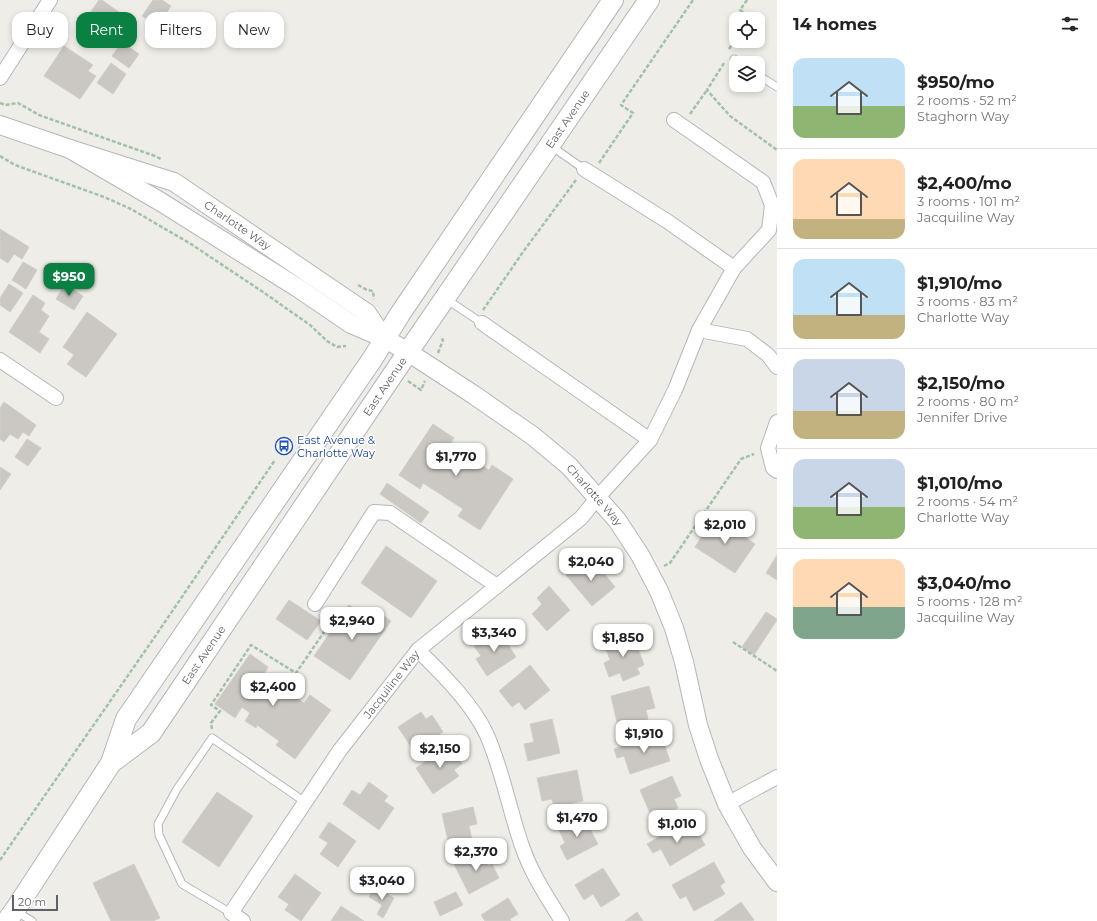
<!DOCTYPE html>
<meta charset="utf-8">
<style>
body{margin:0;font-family:Montserrat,sans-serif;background:#f2f2f2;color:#222;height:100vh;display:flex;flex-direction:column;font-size:15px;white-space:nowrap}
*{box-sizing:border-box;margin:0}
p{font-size:13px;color:#767676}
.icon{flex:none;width:22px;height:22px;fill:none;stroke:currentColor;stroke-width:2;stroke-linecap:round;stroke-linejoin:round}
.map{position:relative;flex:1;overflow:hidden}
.side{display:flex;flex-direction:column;background:#fff;width:320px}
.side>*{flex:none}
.hud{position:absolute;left:12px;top:12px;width:380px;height:36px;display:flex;gap:8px}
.tools{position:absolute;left:729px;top:12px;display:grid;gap:8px}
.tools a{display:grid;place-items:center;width:36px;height:36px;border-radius:8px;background:#fff;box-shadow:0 2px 6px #0003;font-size:20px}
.scale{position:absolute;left:12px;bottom:10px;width:46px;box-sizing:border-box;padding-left:4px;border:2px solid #5f6266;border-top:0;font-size:11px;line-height:14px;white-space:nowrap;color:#5f6266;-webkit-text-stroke:3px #fff;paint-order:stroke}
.price{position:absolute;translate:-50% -34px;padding:0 9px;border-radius:8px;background:#fff;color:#222;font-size:13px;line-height:26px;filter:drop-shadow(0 1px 2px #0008)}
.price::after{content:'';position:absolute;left:50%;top:24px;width:12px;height:9px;margin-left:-6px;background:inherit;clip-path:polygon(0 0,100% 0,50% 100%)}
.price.current{background:#0b8043;color:#fff}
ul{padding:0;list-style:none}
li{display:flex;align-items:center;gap:12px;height:100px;padding:0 16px}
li+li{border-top:1px solid #e0e0e0}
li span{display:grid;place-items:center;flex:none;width:112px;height:80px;border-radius:12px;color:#555}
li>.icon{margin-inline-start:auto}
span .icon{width:48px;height:48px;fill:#fffc;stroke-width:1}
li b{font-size:17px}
h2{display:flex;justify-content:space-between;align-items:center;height:48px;padding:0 16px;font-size:17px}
.pill{padding:0 14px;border-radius:12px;background:#fff;box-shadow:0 2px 6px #0003;font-size:14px;line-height:36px}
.pill.current{background:#0b8043;color:#fff}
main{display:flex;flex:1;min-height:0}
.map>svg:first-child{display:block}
</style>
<main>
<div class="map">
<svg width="777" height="921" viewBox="0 0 777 921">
<rect width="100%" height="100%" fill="#efede7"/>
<g fill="#cbc8c4" stroke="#d3cfc6">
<polygon points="99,0 102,0 126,17 123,21 131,28 122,41 114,35 107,46 101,41 103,38 83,23"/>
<polygon points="153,0 162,0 171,6 158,26 142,16"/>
<polygon points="122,42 139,54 129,68 112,56"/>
<polygon points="64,46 93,65 88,71 96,76 80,99 44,76"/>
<polygon points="111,63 126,74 113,94 97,83"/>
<polygon points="0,229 29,247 22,259 14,254 8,263 0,258"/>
<polygon points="23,262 37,270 26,289 12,280"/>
<polygon points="9,284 23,293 10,312 0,305 0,298"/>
<polygon points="65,284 83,296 74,310 56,299"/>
<polygon points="33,295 45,303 41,310 49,316 39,332 49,339 40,353 9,332"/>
<polygon points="87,312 117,334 86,377 67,364 74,355 63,347"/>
<polygon points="4,402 36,425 29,436 23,432 18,439 10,434 4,442 0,439 0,408"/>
<polygon points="433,424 454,438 450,444 489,470 492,465 513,479 480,530 458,516 463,509 423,483 420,489 399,475"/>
<polygon points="27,439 41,448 28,466 15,457"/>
<polygon points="0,467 11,474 0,490"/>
<polygon points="387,483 429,512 421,523 380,494"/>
<polygon points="715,516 755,544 735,573 695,547"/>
<polygon points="386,546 437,581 411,618 361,583"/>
<polygon points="777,555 777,580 766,573"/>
<polygon points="583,561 589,568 596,563 615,587 592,606 566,575"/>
<polygon points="549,586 570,610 547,631 532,614 542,604 537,598"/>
<polygon points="289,600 321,621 307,640 276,619"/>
<polygon points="349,605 371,620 377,611 391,621 350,680 314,656"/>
<polygon points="766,612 777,619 777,620 754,655 742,647"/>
<polygon points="499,630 516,657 487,676 476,659 481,656 474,646"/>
<polygon points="625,634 631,649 637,646 644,665 637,668 640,674 623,681 620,673 609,677 604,663 610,660 604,643"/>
<polygon points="250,654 268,667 264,674 304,703 310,695 331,710 295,759 276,745 279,741 257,725 256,728 245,721 250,713 242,707 235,718 215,704"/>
<polygon points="530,665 550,690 525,710 519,702 512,707 499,691"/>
<polygon points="649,686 655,708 646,710 648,719 618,727 611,696"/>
<polygon points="421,712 426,719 432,715 443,732 414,751 398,727"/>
<polygon points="552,719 560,753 528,761 524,744 534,742 530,724"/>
<polygon points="661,734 670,761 630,774 624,756 617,758 614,749"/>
<polygon points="450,745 462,764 454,770 459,776 433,794 416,768"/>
<polygon points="577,770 583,801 554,807 552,799 542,801 537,778"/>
<polygon points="672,776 681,796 674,799 678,808 653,820 640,790"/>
<polygon points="369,782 388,796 384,801 394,808 379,830 343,804 352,790 360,795"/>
<polygon points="217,792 253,816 219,867 182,842"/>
<polygon points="473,807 477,824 469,826 472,840 449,845 442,814"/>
<polygon points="583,816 598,844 567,860 560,846 565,843 558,828"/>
<polygon points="329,822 356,841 338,867 320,854 328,843 319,837"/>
<polygon points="681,824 686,832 695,827 705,845 670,866 661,849 653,853 647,844"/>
<polygon points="480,850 488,866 492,864 499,878 469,894 454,864"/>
<polygon points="714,862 725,882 720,886 725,894 694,911 686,896 680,899 672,885"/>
<polygon points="134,864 160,918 153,921 111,921 93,883"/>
<polygon points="603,868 620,895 601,907 593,894 584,900 575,885"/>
<polygon points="295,874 321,893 301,921 285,910 289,904 278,897"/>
<polygon points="375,887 394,898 383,918 377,914 382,905 369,897"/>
<polygon points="456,892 463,905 440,916 434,902"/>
<polygon points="508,898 518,914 510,919 511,921 485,921 481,915"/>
<polygon points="741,902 754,920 752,921 714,921"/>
<polygon points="341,906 364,921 331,921"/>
<polygon points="637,912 643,921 625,921"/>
</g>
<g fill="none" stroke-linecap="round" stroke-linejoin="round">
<g stroke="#b4b7ba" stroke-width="9">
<g id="service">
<polyline points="734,59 740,63"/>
<polyline points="758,75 777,87"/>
<polyline points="551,146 584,169"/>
<polyline points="446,299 482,323"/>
<polyline points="15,911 32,921"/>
<polyline points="231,913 182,884 159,835 158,824 177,789 212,738 305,802"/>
</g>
</g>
<g stroke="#b4b7ba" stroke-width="16">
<g id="minor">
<polyline points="0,78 50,0"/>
<polyline points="584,169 667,221 734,268"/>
<polyline points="482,323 650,440"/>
<polyline points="699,330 747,339 768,355 777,367"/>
<polyline points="0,360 56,398"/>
<polyline points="777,422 768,448 773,468 777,471"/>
<polyline points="315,604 374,512 390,513 497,586"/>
<path d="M418,650C442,674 471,702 486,733C502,768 509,809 522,846C531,873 547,897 562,921"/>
<polyline points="727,804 777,777"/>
<path id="s1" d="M243,921L231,913L340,750L418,650L581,518L598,497L650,440L675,390L699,330L734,268L769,230L772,205L763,182L674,120"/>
</g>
</g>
<g stroke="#b4b7ba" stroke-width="20">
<g id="tertiary">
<path id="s2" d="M0,125L70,149L174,182L367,313L384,338"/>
<path id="s3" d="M70,149L161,202L298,288L351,324L384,338L408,352L474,395L533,436L569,466L617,520L640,555L659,591L674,628L684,662L698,725L709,759L727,804L752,848L777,882"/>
</g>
</g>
<g stroke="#b3b6ba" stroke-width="22">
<g id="secondary">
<path id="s4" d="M111,763L151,733L408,352L649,0"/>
<polyline points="7,921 15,910 111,763 126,719 373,358 400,314 613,0"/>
</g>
</g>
<g stroke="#a0c2aa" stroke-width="2.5" stroke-dasharray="4 2" stroke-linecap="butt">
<polyline points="747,0 740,10 750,17 749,19"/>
<polyline points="729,49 736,38"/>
<polyline points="724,63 707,90 730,116 777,150"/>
<polyline points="0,103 5,105 18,103 39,115 155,156 161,159"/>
<polyline points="690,114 707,90"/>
<polyline points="0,156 15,165 104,197 131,209 191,244 263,292 310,325 327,341 337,347 346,346"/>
<polyline points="599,163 633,113 621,105 693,0"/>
<polyline points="358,285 367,290 373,291 374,299"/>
<polyline points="483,310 523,252 576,180"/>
<polyline points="438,353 443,340 440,337"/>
<polyline points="408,381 421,390 425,381"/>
<polyline points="664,566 670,563 741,459 754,454"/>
<polyline points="733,642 777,671"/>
<polyline points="212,729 211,723 220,711 211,705 251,645 296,673 335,616 326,611"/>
<polyline points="0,860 154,638 275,460"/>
</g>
<use href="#service" stroke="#fff" stroke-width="7"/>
<use href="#minor" stroke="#fff" stroke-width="14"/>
<use href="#tertiary" stroke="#fff" stroke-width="18"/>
<use href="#secondary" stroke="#fff" stroke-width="20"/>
</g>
<defs>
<g id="bus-ring" transform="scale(0.9)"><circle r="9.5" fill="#fff" stroke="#1a4fb4" stroke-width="1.5"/><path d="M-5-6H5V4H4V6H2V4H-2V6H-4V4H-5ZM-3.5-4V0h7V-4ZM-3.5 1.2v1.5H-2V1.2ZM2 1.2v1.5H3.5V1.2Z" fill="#1a4fb4"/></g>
</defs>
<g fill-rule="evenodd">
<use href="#bus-ring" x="284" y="446"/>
</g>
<g text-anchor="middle" stroke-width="3" stroke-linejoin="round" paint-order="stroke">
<g font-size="11" fill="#5f6266" stroke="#fff">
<text dy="4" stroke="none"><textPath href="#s4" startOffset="792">East Avenue</textPath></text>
<text dy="4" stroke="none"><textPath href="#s2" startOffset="260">Charlotte Way</textPath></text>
<text dy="4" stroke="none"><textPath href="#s4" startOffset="468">East Avenue</textPath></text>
<text dy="4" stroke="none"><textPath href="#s3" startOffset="631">Charlotte Way</textPath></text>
<text dy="4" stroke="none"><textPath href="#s4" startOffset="144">East Avenue</textPath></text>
<text dy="4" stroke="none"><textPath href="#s1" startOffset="294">Jacquiline Way</textPath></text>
</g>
<g font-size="11" fill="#164399" stroke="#fff" text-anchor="start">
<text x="297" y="444">East Avenue &amp;<tspan x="297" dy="13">Charlotte Way</tspan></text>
</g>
</g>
</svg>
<div class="tools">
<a><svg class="icon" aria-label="locate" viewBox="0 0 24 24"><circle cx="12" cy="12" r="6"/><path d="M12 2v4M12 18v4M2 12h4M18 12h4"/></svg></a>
<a><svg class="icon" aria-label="layers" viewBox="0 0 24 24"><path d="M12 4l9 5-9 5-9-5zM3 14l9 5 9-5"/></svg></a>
</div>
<div class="scale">20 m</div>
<b class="price current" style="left:69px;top:297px">$950</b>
<b class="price" style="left:456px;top:477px">$1,770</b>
<b class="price" style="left:725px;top:545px">$2,010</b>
<b class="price" style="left:591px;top:582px">$2,040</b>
<b class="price" style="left:352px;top:641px">$2,940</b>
<b class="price" style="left:494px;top:653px">$3,340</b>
<b class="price" style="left:623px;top:658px">$1,850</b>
<b class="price" style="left:273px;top:707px">$2,400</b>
<b class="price" style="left:644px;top:754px">$1,910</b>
<b class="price" style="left:440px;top:769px">$2,150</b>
<b class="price" style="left:577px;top:838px">$1,470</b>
<b class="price" style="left:677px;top:844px">$1,010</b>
<b class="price" style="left:476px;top:872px">$2,370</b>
<b class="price" style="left:382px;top:901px">$3,040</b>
<div class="hud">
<a class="pill">Buy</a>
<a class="pill current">Rent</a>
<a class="pill">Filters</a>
<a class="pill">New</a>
</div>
</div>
<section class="side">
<h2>14 homes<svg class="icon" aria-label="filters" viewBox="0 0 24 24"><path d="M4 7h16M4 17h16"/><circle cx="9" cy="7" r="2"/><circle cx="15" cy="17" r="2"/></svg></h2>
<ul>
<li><span style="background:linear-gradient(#bfe0f5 60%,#8fb573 0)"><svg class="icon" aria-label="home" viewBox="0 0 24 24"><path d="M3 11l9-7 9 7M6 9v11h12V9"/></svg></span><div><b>$950/mo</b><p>2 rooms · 52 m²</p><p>Staghorn Way</p></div></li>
<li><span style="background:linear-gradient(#ffd9b3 75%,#c2b280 0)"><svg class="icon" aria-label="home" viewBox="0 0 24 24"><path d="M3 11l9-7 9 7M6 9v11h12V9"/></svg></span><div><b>$2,400/mo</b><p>3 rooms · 101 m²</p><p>Jacquiline Way</p></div></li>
<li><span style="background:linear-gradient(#bfe0f5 70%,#c2b280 0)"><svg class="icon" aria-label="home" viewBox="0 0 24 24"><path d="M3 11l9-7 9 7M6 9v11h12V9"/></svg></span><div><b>$1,910/mo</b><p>3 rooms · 83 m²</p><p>Charlotte Way</p></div></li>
<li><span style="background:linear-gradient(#c9d6e8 65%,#c2b280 0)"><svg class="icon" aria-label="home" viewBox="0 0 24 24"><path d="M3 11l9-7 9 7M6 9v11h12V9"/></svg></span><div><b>$2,150/mo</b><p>2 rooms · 80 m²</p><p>Jennifer Drive</p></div></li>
<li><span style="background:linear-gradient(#c9d6e8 60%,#8fb573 0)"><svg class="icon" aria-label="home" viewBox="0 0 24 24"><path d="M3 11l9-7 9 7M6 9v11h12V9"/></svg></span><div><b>$1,010/mo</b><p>2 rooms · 54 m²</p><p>Charlotte Way</p></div></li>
<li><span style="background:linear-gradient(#ffd9b3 60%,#7fa58c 0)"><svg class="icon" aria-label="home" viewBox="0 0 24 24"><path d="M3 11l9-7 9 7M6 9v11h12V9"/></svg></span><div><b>$3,040/mo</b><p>5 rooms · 128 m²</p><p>Jacquiline Way</p></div></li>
</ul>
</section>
</main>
